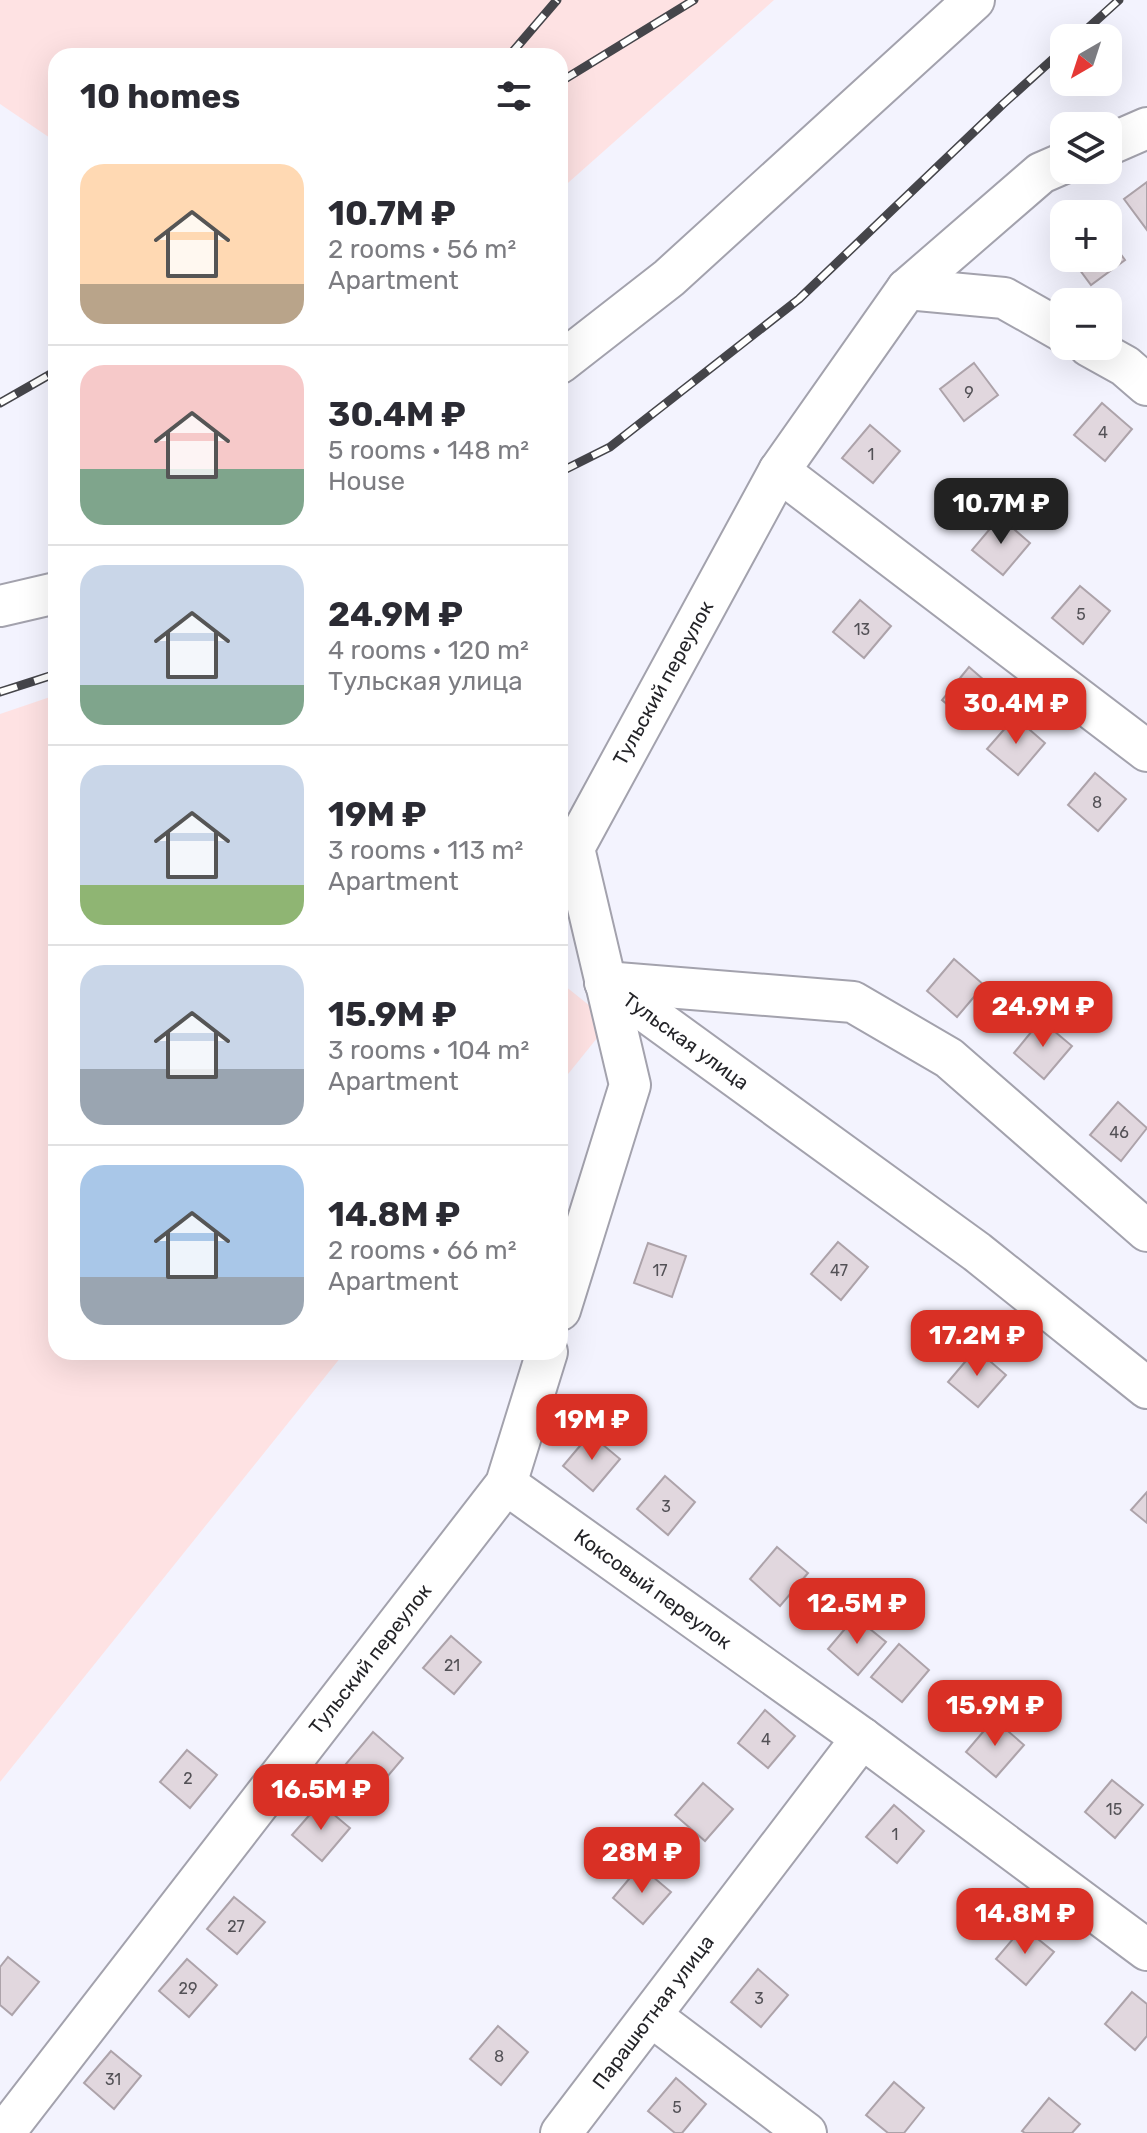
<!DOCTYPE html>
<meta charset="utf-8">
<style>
body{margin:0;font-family:Rubik,sans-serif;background:#f2f2f3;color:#2b2b33;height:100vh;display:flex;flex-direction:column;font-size:30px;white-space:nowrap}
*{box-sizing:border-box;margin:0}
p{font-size:26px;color:#7c7c81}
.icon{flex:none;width:44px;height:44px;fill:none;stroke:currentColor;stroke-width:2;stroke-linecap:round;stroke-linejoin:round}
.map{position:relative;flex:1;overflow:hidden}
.sheet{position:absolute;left:48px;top:48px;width:520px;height:1312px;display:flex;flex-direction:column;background:#fff;border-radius:24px;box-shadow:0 8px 32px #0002}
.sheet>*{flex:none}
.needle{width:52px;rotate:219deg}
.tools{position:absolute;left:1050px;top:24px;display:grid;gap:16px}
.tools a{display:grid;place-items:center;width:72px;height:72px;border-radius:16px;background:#fff;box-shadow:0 8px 32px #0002;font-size:40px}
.price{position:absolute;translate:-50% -68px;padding:0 18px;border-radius:16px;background:#d93025;color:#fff;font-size:26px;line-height:52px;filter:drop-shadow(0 2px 4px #0008)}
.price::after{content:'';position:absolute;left:50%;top:48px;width:24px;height:18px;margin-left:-12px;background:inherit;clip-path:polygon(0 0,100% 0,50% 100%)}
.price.current{background:#222;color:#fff}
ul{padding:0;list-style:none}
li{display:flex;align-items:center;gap:24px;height:200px;padding:0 32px}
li+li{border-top:2px solid #e1e1e2}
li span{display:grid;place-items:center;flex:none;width:224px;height:160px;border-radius:24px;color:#555}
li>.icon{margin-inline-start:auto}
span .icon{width:96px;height:96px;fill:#fffc;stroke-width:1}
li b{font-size:34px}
h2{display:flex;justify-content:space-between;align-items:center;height:96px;padding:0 32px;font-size:34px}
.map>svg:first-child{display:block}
</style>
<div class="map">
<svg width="1147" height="2133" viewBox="0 0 1147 2133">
<rect width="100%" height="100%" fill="#f3f3fe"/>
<g fill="#fee2e3">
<polygon points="0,0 774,0 560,190 560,56 56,56 56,142 0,104"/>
<polygon points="56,695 56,1352 345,1352 0,1782 0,714"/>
<polygon points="560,982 610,1022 560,1084"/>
</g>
<g fill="#e1d7de" stroke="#ada3aa" stroke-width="2">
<polygon points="1147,182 1147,230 1124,199"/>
<polygon points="1108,237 1125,260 1091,285 1071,258 1108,258"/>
<polygon points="974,363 998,395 964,421 940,389"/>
<polygon points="1102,403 1132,429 1105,461 1074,435"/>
<polygon points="870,425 900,451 873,483 842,458"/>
<polygon points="1000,517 1030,543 1003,575 972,550"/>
<polygon points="1080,586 1110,611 1083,644 1052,618"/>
<polygon points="860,600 891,626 864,658 833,632"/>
<polygon points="969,667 999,693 972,725 942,700"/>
<polygon points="1015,717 1045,743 1018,775 987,749"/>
<polygon points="1095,773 1126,799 1098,831 1068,805"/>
<polygon points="954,959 984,985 957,1017 927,991"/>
<polygon points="1041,1020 1072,1046 1044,1079 1014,1053"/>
<polygon points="1118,1102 1147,1128 1121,1161 1090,1135"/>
<polygon points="838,1242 868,1267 841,1300 811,1274"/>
<polygon points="648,1243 686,1256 672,1297 634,1283"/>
<polygon points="976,1349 1006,1375 978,1407 948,1382"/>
<polygon points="590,1434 620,1459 593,1491 563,1466"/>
<polygon points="665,1476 695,1502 668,1535 637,1509"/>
<polygon points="1147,1492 1147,1523 1131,1510"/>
<polygon points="777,1547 808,1573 780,1606 750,1579"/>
<polygon points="855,1617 886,1642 858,1675 828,1649"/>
<polygon points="451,1636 481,1662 454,1694 423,1668"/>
<polygon points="899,1644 929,1670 902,1702 871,1677"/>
<polygon points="765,1710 795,1736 768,1768 738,1743"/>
<polygon points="994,1719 1024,1745 996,1777 966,1752"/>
<polygon points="373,1732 403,1758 376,1790 345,1765"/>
<polygon points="187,1750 217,1775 190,1808 160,1782"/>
<polygon points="1112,1780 1143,1805 1115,1838 1085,1812"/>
<polygon points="703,1783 733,1809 705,1841 675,1815"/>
<polygon points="320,1803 350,1828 322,1861 292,1835"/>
<polygon points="894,1805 924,1831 897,1863 866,1837"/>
<polygon points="640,1866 671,1892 643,1924 613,1898"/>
<polygon points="234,1897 265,1922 237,1954 207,1929"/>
<polygon points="1023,1927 1054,1952 1026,1985 996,1959"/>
<polygon points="8,1957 39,1982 12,2015 0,2005 0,1967"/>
<polygon points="187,1959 217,1985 189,2017 159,1991"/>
<polygon points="758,1969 788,1995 761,2027 731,2002"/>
<polygon points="1132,1992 1147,2004 1147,2036 1135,2050 1105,2024"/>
<polygon points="498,2026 528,2052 501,2085 470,2059"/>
<polygon points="111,2051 141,2076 114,2109 84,2083"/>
<polygon points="676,2078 706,2104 682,2133 675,2133 648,2111"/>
<polygon points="894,2082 924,2108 904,2133 888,2133 866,2115"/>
<polygon points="1049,2098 1080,2124 1072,2133 1025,2133 1022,2131"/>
</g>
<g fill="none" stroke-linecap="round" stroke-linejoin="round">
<g stroke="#a3a2ad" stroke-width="44">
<g id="street">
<polyline points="1108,145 1147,128"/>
<polyline points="907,289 1004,298 1064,332"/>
<polyline points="1089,346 1125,366 1147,385"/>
<polyline points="560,363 669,278 974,0"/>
<polyline points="779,471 1147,751"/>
<polyline points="0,606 56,593"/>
<polyline points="605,982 977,1252 1147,1388"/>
<polyline points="605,982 853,1002 949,1058 1147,1231"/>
<polyline points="560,1310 630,1085 574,848 779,471 907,289 1041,173 1064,163"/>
<polyline points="506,1484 862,1738 1147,1950"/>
<polyline points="651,2016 806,2133"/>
<polyline points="4,2133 506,1484 547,1352"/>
<polyline points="561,2133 862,1738"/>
</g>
</g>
<use href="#street" stroke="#fff" stroke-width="40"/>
<g stroke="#45454a" stroke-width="9">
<g id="rail">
<polyline points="1077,38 1119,0"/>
<polyline points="509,56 557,0"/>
<polyline points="560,82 694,0"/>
<polyline points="0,403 56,371"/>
<polyline points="560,472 610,447 799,299 1002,105 1064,49"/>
<polyline points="0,692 56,674"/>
</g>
</g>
<use href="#rail" stroke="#fff" stroke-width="6" stroke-dasharray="18" stroke-linecap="butt"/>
</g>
<g text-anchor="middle" stroke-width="6" stroke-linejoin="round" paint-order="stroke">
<g font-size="16" fill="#535156">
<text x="969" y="398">9</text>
<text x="1103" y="438">4</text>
<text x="871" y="460">1</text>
<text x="1081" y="620">5</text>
<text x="862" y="635">13</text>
<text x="1097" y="808">8</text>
<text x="1119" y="1138">46</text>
<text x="660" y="1276">17</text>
<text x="839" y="1276">47</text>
<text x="666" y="1512">3</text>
<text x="452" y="1671">21</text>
<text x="766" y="1745">4</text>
<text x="188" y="1784">2</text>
<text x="1114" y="1815">15</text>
<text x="895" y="1840">1</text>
<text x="236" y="1932">27</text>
<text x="188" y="1994">29</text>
<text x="759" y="2004">3</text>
<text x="499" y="2062">8</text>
<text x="113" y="2085">31</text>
<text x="677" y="2113">5</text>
</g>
<g font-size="20" fill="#242428" stroke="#fff">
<text transform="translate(663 683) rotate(-61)" y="7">Тульский переулок</text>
<text transform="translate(686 1041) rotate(36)" y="7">Тульская улица</text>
<text transform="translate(653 1589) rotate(36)" y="7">Коксовый переулок</text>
<text transform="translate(370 1659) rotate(-52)" y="7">Тульский переулок</text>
<text transform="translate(653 2012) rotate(-53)" y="7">Парашютная улица</text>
</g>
</g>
</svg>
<div class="tools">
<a><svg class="needle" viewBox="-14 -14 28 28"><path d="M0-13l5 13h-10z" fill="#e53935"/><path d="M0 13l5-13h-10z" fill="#7c7c81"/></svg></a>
<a><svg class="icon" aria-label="layers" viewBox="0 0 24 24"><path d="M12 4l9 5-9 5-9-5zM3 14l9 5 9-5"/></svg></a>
<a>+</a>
<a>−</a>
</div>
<b class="price current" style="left:1001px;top:546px">10.7M ₽</b>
<b class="price" style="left:1016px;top:746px">30.4M ₽</b>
<b class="price" style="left:1043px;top:1049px">24.9M ₽</b>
<b class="price" style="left:977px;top:1378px">17.2M ₽</b>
<b class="price" style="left:592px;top:1462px">19M ₽</b>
<b class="price" style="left:857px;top:1646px">12.5M ₽</b>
<b class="price" style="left:995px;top:1748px">15.9M ₽</b>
<b class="price" style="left:321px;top:1832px">16.5M ₽</b>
<b class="price" style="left:642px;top:1895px">28M ₽</b>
<b class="price" style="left:1025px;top:1956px">14.8M ₽</b>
<section class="sheet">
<h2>10 homes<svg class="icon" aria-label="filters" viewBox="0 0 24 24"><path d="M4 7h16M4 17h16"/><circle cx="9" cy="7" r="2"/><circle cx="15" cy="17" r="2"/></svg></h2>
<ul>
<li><span style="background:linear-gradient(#ffd9b3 75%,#b9a48a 0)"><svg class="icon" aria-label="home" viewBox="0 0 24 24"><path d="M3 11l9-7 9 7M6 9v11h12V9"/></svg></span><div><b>10.7M ₽</b><p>2 rooms · 56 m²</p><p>Apartment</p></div></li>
<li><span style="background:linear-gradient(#f6c9c9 65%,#7fa58c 0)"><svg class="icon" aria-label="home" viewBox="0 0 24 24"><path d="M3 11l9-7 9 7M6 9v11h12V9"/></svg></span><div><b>30.4M ₽</b><p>5 rooms · 148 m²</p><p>House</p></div></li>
<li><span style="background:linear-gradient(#c9d6e8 75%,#7fa58c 0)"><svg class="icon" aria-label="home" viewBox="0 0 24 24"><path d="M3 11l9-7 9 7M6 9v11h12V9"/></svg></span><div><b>24.9M ₽</b><p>4 rooms · 120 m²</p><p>Тульская улица</p></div></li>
<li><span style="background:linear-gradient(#c9d6e8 75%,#8fb573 0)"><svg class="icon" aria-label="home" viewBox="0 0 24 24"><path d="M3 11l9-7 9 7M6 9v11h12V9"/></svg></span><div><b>19M ₽</b><p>3 rooms · 113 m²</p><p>Apartment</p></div></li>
<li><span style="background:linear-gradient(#c9d6e8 65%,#9aa5b1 0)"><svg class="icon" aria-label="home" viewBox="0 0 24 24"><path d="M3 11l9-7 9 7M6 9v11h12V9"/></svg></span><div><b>15.9M ₽</b><p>3 rooms · 104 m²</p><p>Apartment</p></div></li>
<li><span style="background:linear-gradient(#a9c7e8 70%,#9aa5b1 0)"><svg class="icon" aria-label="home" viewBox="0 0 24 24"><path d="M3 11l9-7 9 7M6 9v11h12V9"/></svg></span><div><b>14.8M ₽</b><p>2 rooms · 66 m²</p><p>Apartment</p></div></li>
</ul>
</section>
</div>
